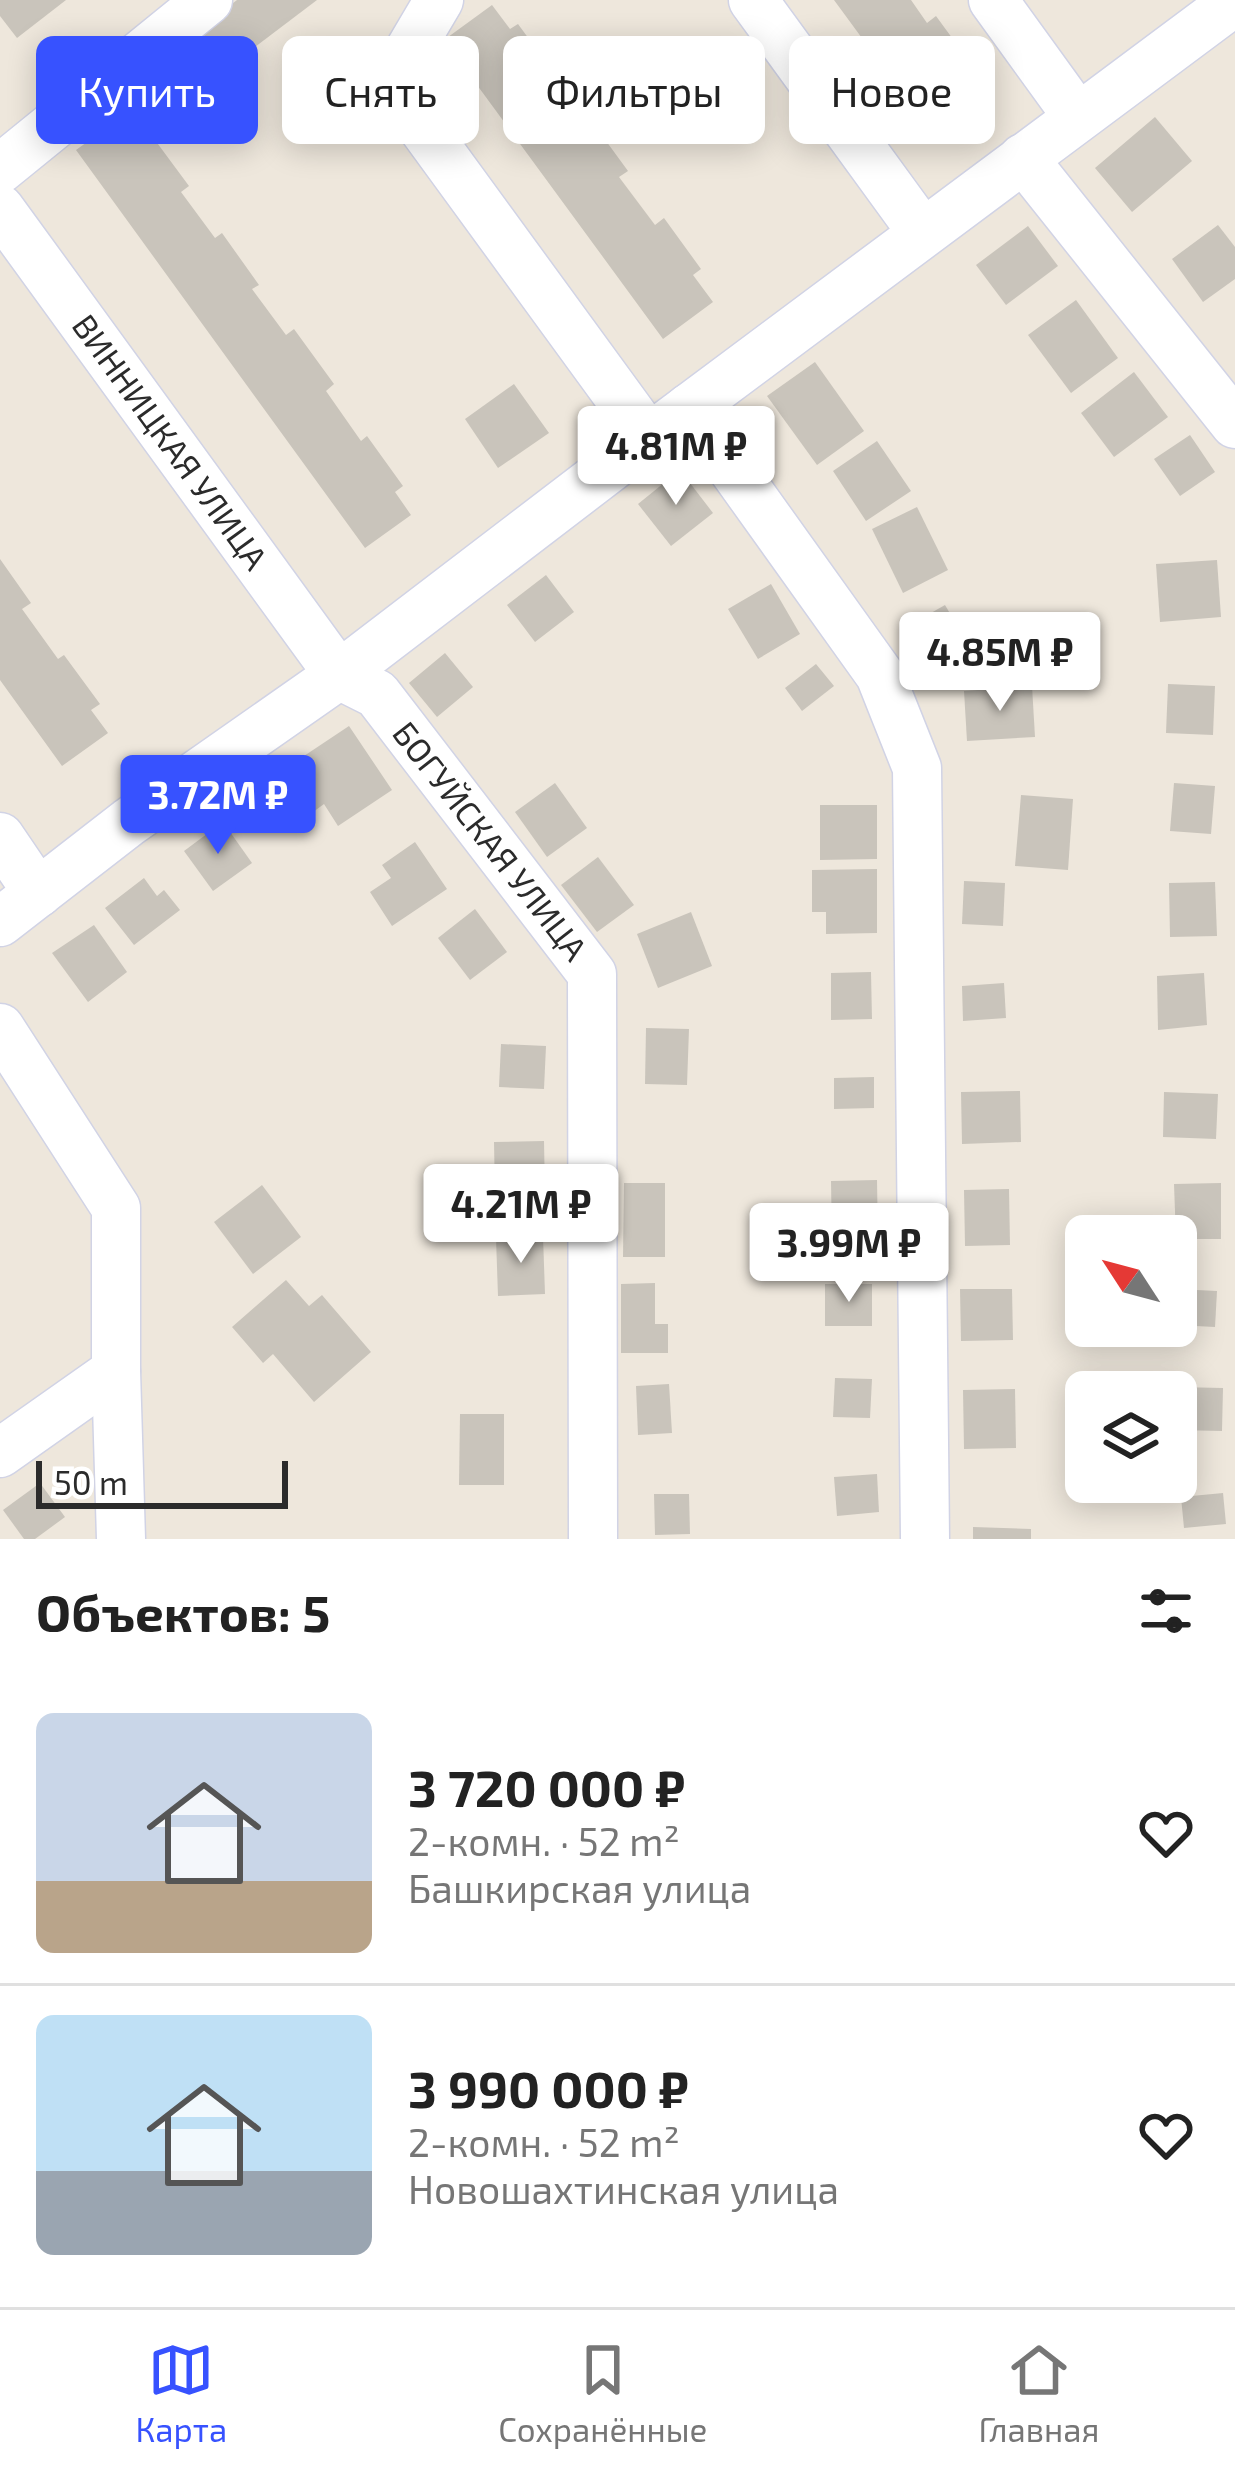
<!DOCTYPE html>
<html lang="ru">
<meta charset="utf-8">
<style>
body{margin:0;font-family:"Exo 2",sans-serif;background:#f2f2f2;color:#222;height:100vh;display:flex;flex-direction:column;font-size:45px;white-space:nowrap}
*{box-sizing:border-box;margin:0}
p{font-size:39px;color:#767676}
.icon{flex:none;width:66px;height:66px;fill:none;stroke:currentColor;stroke-width:2;stroke-linecap:round;stroke-linejoin:round}
.map{position:relative;height:1539px;overflow:hidden}
.drawer{display:flex;flex-direction:column;background:#fff;flex:1}
.drawer>*{flex:none}
.top-card{position:absolute;left:36px;top:36px;width:1164px;height:108px;display:flex;gap:24px}
.needle{width:78px;rotate:306deg}
.buttons{position:absolute;left:1065px;top:1215px;display:grid;gap:24px}
.buttons a{display:grid;place-items:center;width:132px;height:132px;border-radius:18px;background:#fff;box-shadow:0 6px 30px #0003;font-size:60px}
.scale{position:absolute;left:36px;bottom:30px;width:252px;box-sizing:border-box;padding-left:12px;border:6px solid #2b2b2b;border-top:0;font-size:33px;line-height:42px;white-space:nowrap;color:#2b2b2b;-webkit-text-stroke:9px #fff;paint-order:stroke}
.price{position:absolute;translate:-50% -102px;padding:0 27px;border-radius:12px;background:#fff;color:#222;font-size:39px;line-height:78px;filter:drop-shadow(0 3px 6px #0008)}
.price::after{content:'';position:absolute;left:50%;top:72px;width:36px;height:27px;margin-left:-18px;background:inherit;clip-path:polygon(0 0,100% 0,50% 100%)}
.price.active{background:#3752ff;color:#fff}
ul{padding:0;list-style:none}
li{display:flex;align-items:center;gap:36px;height:300px;padding:0 36px}
li+li{border-top:3px solid #e0e0e0}
li span{display:grid;place-items:center;flex:none;width:336px;height:240px;border-radius:18px;color:#555}
li>.icon{margin-inline-start:auto}
span .icon{width:144px;height:144px;fill:#fffc;stroke-width:1}
li b{font-size:51px}
h2{display:flex;justify-content:space-between;align-items:center;height:144px;padding:0 36px;font-size:51px}
.chip{padding:0 42px;border-radius:18px;background:#fff;box-shadow:0 6px 30px #0003;font-size:42px;line-height:108px}
.chip.active{background:#3752ff;color:#fff}
.dock{display:flex;justify-content:space-around;align-items:center;height:168px;border-top:3px solid #e0e0e0;background:#fff;font-size:33px;color:#767676}
.dock a{display:grid;justify-items:center;gap:6px}
.dock .active{color:#3752ff}
.map>svg:first-child{display:block}
</style>
<div class="map">
<svg width="1235" height="1539" viewBox="0 0 1235 1539">
<rect width="100%" height="100%" fill="#eee7dc"/>
<g fill="#c9c4bb">
<polygon points="0,0 66,0 17,38 0,16"/>
<polygon points="237,0 317,0 209,82 180,43"/>
<polygon points="834,0 911,0 927,23 936,16 974,68 967,74 987,101 936,139"/>
<polygon points="492,5 510,29 518,24 551,69 543,75 581,126 590,119 628,171 619,177 655,225 664,218 701,269 693,275 713,302 663,339 444,40"/>
<polygon points="126,114 145,140 152,136 189,186 181,192 215,238 222,233 259,285 252,289 286,335 294,329 334,384 326,391 361,441 367,436 403,486 395,492 411,515 365,548 76,150"/>
<polygon points="1155,117 1192,161 1132,212 1095,168"/>
<polygon points="1218,225 1235,247 1235,279 1203,302 1172,259"/>
<polygon points="1028,226 1058,266 1006,305 976,265"/>
<polygon points="1076,300 1118,358 1071,393 1028,335"/>
<polygon points="815,362 864,431 817,465 767,396"/>
<polygon points="1134,372 1168,417 1114,457 1081,413"/>
<polygon points="514,384 549,433 498,468 465,419"/>
<polygon points="1190,435 1215,472 1180,496 1154,459"/>
<polygon points="877,441 911,491 866,521 833,471"/>
<polygon points="680,470 713,513 671,546 638,504"/>
<polygon points="917,507 948,570 903,593 872,529"/>
<polygon points="0,559 31,603 22,609 58,659 64,655 100,704 91,710 108,733 62,766 0,680"/>
<polygon points="1217,560 1221,617 1160,622 1156,564"/>
<polygon points="546,575 574,612 535,642 507,605"/>
<polygon points="771,584 800,634 758,659 728,609"/>
<polygon points="945,605 965,639 928,660 908,626"/>
<polygon points="445,653 473,687 437,717 409,683"/>
<polygon points="816,664 834,686 802,711 785,688"/>
<polygon points="1168,684 1215,686 1213,735 1166,733"/>
<polygon points="1032,686 1035,737 967,741 964,691"/>
<polygon points="349,726 392,790 338,826 324,804 309,815 280,772"/>
<polygon points="555,783 587,828 547,857 515,812"/>
<polygon points="1174,783 1215,786 1211,834 1170,831"/>
<polygon points="1021,795 1073,799 1068,870 1015,866"/>
<polygon points="820,805 877,805 877,859 820,860"/>
<polygon points="223,822 252,863 213,891 184,851"/>
<polygon points="415,842 447,889 392,926 370,892 391,878 382,865"/>
<polygon points="598,857 634,905 597,932 561,885"/>
<polygon points="877,869 877,933 826,934 826,912 812,912 812,870"/>
<polygon points="144,878 157,896 164,890 180,910 134,945 105,908"/>
<polygon points="964,881 1005,883 1003,926 962,924"/>
<polygon points="1215,882 1217,936 1170,937 1169,883"/>
<polygon points="475,909 507,952 470,980 438,938"/>
<polygon points="691,912 712,966 658,988 637,934"/>
<polygon points="94,925 127,972 88,1002 52,953"/>
<polygon points="871,972 872,1019 831,1020 831,973"/>
<polygon points="1204,973 1207,1025 1158,1030 1157,976"/>
<polygon points="1004,983 1006,1018 963,1021 962,986"/>
<polygon points="646,1028 689,1029 687,1085 645,1084"/>
<polygon points="501,1044 546,1046 544,1089 499,1087"/>
<polygon points="874,1077 874,1108 834,1109 834,1078"/>
<polygon points="1020,1091 1021,1142 962,1144 961,1092"/>
<polygon points="1164,1092 1218,1094 1216,1139 1163,1137"/>
<polygon points="544,1141 545,1194 495,1195 494,1142"/>
<polygon points="877,1180 878,1241 832,1242 831,1181"/>
<polygon points="624,1183 665,1183 665,1257 623,1257"/>
<polygon points="1221,1183 1221,1239 1176,1239 1174,1184"/>
<polygon points="262,1185 301,1237 253,1274 214,1222"/>
<polygon points="1009,1189 1010,1245 965,1246 964,1190"/>
<polygon points="543,1236 545,1294 498,1296 496,1238"/>
<polygon points="286,1280 309,1306 322,1295 371,1352 314,1402 273,1354 263,1363 232,1327"/>
<polygon points="655,1283 655,1324 668,1324 668,1353 621,1353 621,1284"/>
<rect x="825" y="1284" width="47" height="42"/>
<polygon points="960,1289 1012,1289 1013,1340 961,1341"/>
<polygon points="1176,1289 1217,1291 1215,1327 1176,1325"/>
<polygon points="835,1378 872,1379 870,1418 833,1417"/>
<polygon points="669,1384 672,1433 638,1435 636,1386"/>
<polygon points="1177,1387 1223,1388 1222,1431 1176,1430"/>
<polygon points="1015,1389 1016,1448 964,1449 963,1390"/>
<polygon points="460,1414 504,1414 504,1485 459,1485"/>
<polygon points="877,1474 879,1512 837,1516 834,1477"/>
<polygon points="40,1483 65,1517 35,1539 24,1539 3,1510"/>
<polygon points="1223,1493 1226,1524 1184,1528 1181,1497"/>
<polygon points="654,1494 689,1494 690,1534 655,1535"/>
<polygon points="973,1527 1031,1529 1031,1539 973,1539"/>
</g>
<g fill="none" stroke-linecap="round" stroke-linejoin="round">
<g stroke="#d1d3e5" stroke-width="51">
<g id="minor">
<polyline points="439,0 390,83 649,438"/>
<polyline points="753,0 922,232"/>
<polyline points="993,0 1077,116"/>
<polyline points="1023,158 1235,424"/>
<polyline points="0,169 208,0"/>
<polyline points="0,209 339,675 377,694 592,974 593,1539"/>
<polyline points="689,408 880,675 917,768 925,1539"/>
<polyline points="0,837 38,893"/>
<polyline points="0,922 129,822 339,675 649,438 1235,1"/>
<polyline points="0,1028 116,1208 116,1371 0,1453"/>
<polyline points="116,1371 121,1539"/>
</g>
</g>
<use href="#minor" stroke="#fff" stroke-width="48"/>
</g>
<g text-anchor="middle" stroke-width="10" stroke-linejoin="round" paint-order="stroke">
<g font-size="33" fill="#2b2b2b" stroke="#fff">
<text transform="translate(170 442) rotate(54)" y="12">ВИННИЦКАЯ УЛИЦА</text>
<text transform="translate(490 841) rotate(52)" y="12">БОГУЙСКАЯ УЛИЦА</text>
</g>
</g>
</svg>
<div class="buttons">
<a><svg class="needle" viewBox="-14 -14 28 28"><path d="M0-13l5 13h-10z" fill="#e53935"/><path d="M0 13l5-13h-10z" fill="#767676"/></svg></a>
<a><svg class="icon" aria-label="layers" viewBox="0 0 24 24"><path d="M12 4l9 5-9 5-9-5zM3 14l9 5 9-5"/></svg></a>
</div>
<div class="scale">50 m</div>
<b class="price" style="left:676px;top:508px">4.81M ₽</b>
<b class="price" style="left:1000px;top:714px">4.85M ₽</b>
<b class="price active" style="left:218px;top:857px">3.72M ₽</b>
<b class="price" style="left:521px;top:1266px">4.21M ₽</b>
<b class="price" style="left:849px;top:1305px">3.99M ₽</b>
<div class="top-card">
<a class="chip active">Купить</a>
<a class="chip">Снять</a>
<a class="chip">Фильтры</a>
<a class="chip">Новое</a>
</div>
</div>
<section class="drawer">
<h2>Объектов: 5<svg class="icon" aria-label="filters" viewBox="0 0 24 24"><path d="M4 7h16M4 17h16"/><circle cx="9" cy="7" r="2"/><circle cx="15" cy="17" r="2"/></svg></h2>
<ul>
<li><span style="background:linear-gradient(#c9d6e8 70%,#b9a48a 0)"><svg class="icon" aria-label="home" viewBox="0 0 24 24"><path d="M3 11l9-7 9 7M6 9v11h12V9"/></svg></span><div><b>3 720 000 ₽</b><p>2-комн. · 52 m²</p><p>Башкирская улица</p></div><svg class="icon" aria-label="heart" viewBox="0 0 24 24"><path d="M12 20l-8-8c-3-5 5-10 8-4 3-6 11-1 8 4z"/></svg></li>
<li><span style="background:linear-gradient(#bfe0f5 65%,#9aa5b1 0)"><svg class="icon" aria-label="home" viewBox="0 0 24 24"><path d="M3 11l9-7 9 7M6 9v11h12V9"/></svg></span><div><b>3 990 000 ₽</b><p>2-комн. · 52 m²</p><p>Новошахтинская улица</p></div><svg class="icon" aria-label="heart" viewBox="0 0 24 24"><path d="M12 20l-8-8c-3-5 5-10 8-4 3-6 11-1 8 4z"/></svg></li>
</ul>
</section>
<nav class="dock">
<a class="active"><svg class="icon" aria-label="map" viewBox="0 0 24 24"><path d="M3 6l6-2 6 2 6-2v14l-6 2-6-2-6 2zM9 4v14M15 6v14"/></svg>Карта</a>
<a><svg class="icon" aria-label="saved" viewBox="0 0 24 24"><path d="M7 4h10v16l-5-4-5 4z"/></svg>Сохранённые</a>
<a><svg class="icon" aria-label="home" viewBox="0 0 24 24"><path d="M3 11l9-7 9 7M6 9v11h12V9"/></svg>Главная</a>
</nav>
